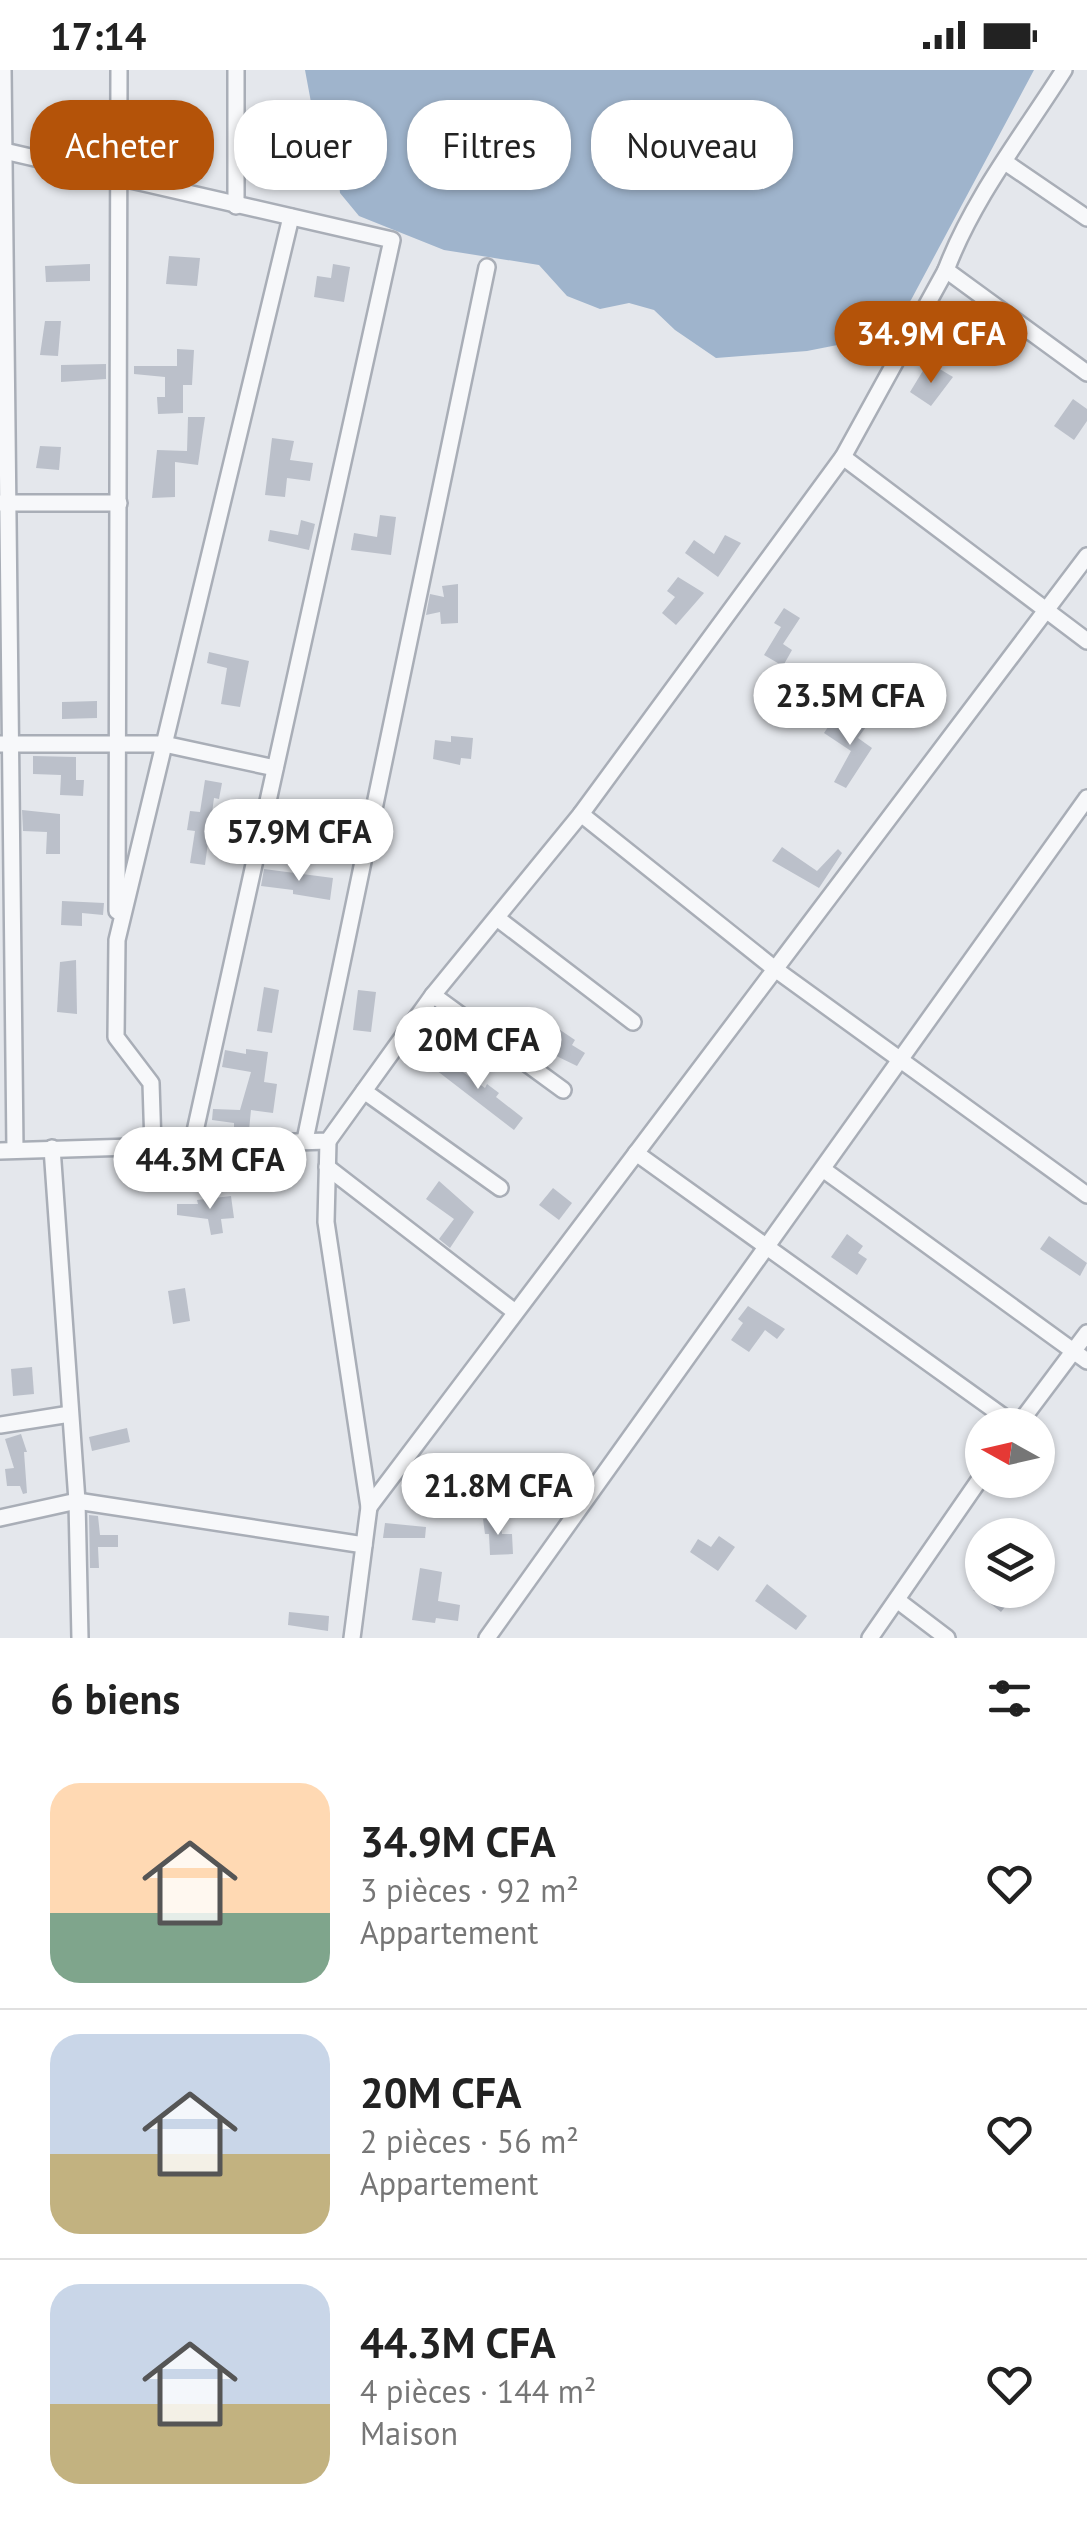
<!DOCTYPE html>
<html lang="fr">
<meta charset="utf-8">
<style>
body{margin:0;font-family:"PT Sans",sans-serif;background:#f6f6f6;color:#222;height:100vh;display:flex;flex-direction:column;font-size:38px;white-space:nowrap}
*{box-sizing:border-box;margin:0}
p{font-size:32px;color:#767676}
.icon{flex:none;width:55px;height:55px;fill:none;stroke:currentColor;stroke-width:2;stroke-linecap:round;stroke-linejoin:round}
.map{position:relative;height:1568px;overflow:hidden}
.sheet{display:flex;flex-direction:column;background:#fff;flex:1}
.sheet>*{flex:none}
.hud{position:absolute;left:30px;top:30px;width:1028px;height:90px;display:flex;gap:20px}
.needle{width:65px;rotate:278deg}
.fabs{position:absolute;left:965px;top:1338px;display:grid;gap:20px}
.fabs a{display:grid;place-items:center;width:90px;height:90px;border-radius:50%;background:#fff;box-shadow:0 2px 8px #0004;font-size:50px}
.price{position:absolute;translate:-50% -85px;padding:0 22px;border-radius:35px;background:#fff;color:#222;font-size:32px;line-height:65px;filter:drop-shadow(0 2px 5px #0008)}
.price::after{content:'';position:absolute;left:50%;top:60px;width:30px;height:22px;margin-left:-15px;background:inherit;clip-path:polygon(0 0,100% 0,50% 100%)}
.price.on{background:#b45309;color:#fff}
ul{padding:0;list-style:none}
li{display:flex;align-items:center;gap:30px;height:250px;padding:0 50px}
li+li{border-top:2px solid #e0e0e0}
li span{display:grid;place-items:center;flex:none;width:280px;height:200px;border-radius:30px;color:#555}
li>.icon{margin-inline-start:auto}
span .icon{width:120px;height:120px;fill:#fffc;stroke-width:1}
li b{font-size:42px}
h2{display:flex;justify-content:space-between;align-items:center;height:120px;padding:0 50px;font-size:42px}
.tag{padding:0 35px;border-radius:40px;background:#fff;box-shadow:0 2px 8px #0004;font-size:35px;line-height:90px}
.tag.on{background:#b45309;color:#fff}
.status{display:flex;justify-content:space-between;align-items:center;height:70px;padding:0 50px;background:#fff;direction:ltr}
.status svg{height:28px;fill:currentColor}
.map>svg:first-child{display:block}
</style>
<div class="status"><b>17:14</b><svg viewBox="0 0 49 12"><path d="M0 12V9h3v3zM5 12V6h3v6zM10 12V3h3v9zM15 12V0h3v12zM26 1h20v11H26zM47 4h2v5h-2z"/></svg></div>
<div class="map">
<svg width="1087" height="1568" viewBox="0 0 1087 1568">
<rect width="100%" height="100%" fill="#e4e7ec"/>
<polygon fill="#9fb4cc" points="305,0 1034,0 911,230 878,267 807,281 716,288 675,260 654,240 629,233 600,239 567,226 539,195 444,180 359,146 340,123 338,101 318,70"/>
<g fill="#bbc0ca">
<polygon points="138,74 178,75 178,93 136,91"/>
<polygon points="169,186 200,188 197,216 166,214"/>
<polygon points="90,194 90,211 46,212 45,196"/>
<polygon points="333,194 350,197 344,232 314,227 317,206 331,208"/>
<polygon points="45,251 61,251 58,286 40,285"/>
<polygon points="177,279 194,280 192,315 183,315 183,343 158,344 157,327 165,327 165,307 134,304 134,296 177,296"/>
<polygon points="106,294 106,309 61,312 61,295"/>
<polygon points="938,298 953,307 931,336 910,322 924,299 933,305"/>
<polygon points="1073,329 1087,339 1087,351 1074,370 1054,356"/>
<polygon points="188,347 205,347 198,395 175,392 175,427 152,428 157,380 187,381"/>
<polygon points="272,368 294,371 290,390 313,393 310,411 287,408 285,427 265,425"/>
<polygon points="40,376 61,377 59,400 36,398"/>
<polygon points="380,445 396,447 391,485 351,480 354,463 377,467"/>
<polygon points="301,450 315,454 309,480 268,471 270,460 298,465"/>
<polygon points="725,465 741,473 718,507 685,483 694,470 714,484"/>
<polygon points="678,507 704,523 676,555 662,543 675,527 667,521"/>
<polygon points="458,514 458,553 441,554 440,542 426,545 430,524 444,527 442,516"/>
<polygon points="784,538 800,548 783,574 792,580 783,596 764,585 781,557 774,553"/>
<polygon points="209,582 249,591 240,637 221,634 227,598 207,593"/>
<polygon points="97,631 97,648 62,649 62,632"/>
<polygon points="855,646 868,654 858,668 872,678 846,718 834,712 851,681 824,663 832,651 845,660"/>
<polygon points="451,666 473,668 471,689 461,688 460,695 433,689 435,670 451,672"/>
<polygon points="33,686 76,687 76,710 84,710 83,726 60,725 61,705 33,704"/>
<polygon points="205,710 222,713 219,729 214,728 205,795 190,793 195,761 187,760 190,741 200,742"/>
<polygon points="22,740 60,744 60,784 46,784 47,762 23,761"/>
<polygon points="782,777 817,801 838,779 842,783 819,818 772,791"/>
<polygon points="264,799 333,808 330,830 293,824 293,820 261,816"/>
<polygon points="62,831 104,833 103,845 82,843 82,856 61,855"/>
<polygon points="76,890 77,944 57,942 60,892"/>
<polygon points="264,917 279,920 272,963 257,961"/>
<polygon points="358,920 376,922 371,962 353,960"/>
<polygon points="535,943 575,970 572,975 585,983 577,996 546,981 550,975 525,958"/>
<polygon points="246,979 268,982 264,1012 277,1014 273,1043 251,1040 249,1060 234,1058 234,1053 212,1050 213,1039 240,1040 251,1002 222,997 225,980 246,984"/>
<polygon points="446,983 459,991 456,997 485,1018 487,1014 499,1023 496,1027 523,1048 514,1060 436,1000"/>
<polygon points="439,1111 474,1142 450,1178 439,1169 454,1149 426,1129"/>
<polygon points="553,1118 572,1133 559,1150 539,1135"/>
<polygon points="231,1126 234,1148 221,1149 223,1163 211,1165 208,1149 177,1145 177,1134 198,1134 197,1130"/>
<polygon points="847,1164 863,1176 858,1183 867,1189 857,1205 831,1187"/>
<polygon points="1049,1166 1087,1193 1080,1206 1040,1179"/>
<polygon points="185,1218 190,1251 173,1254 168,1221"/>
<polygon points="748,1236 785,1259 777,1269 765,1260 749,1282 731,1270 743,1253 738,1249"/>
<polygon points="32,1297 34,1324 13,1326 11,1299"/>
<polygon points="127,1358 130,1372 92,1381 89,1367"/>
<polygon points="21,1364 27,1382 24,1382 27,1423 23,1424 20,1416 7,1416 5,1399 14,1398 5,1369"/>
<polygon points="89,1445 98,1446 100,1465 118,1465 118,1477 98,1477 99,1498 90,1498"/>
<polygon points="500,1447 502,1464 512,1464 513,1484 490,1485 489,1464 485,1464 483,1449"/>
<polygon points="385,1453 426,1457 425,1468 383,1468"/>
<polygon points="719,1466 735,1477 718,1501 690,1482 698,1469 711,1477"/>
<polygon points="420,1498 442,1502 438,1531 460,1535 458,1551 436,1548 435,1553 412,1550"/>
<polygon points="767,1514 807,1546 796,1560 755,1531"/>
<polygon points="973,1520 1018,1520 1001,1542"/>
<polygon points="289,1542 329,1546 328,1561 288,1555"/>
</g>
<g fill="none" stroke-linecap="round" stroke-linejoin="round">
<g stroke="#a9aeb7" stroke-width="20">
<g id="street">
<polyline points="3,0 15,1080"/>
<polyline points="0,80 392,170 192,1075"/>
<polyline points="1005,92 1087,148"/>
<polyline points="236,136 236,0"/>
<polyline points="946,200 1087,303"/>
<polyline points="843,387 1087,571"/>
<polyline points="0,433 119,433"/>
<polyline points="0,674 164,674 275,698"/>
<polyline points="581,744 775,899 1087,1125"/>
<polyline points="117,841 119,0"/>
<polyline points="497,848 633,952"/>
<polyline points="433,925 563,1020"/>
<polyline points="364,1021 500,1118"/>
<polyline points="305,1070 487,197"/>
<polyline points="328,1071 326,1152 369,1437 352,1568"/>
<polyline points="153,1076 151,1013 116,967 117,870 291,147"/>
<polyline points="52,1078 77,1431 80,1568"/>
<path d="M0,1081L328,1071L433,925L581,744L843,387L946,200C973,128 1023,65 1064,0"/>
<polyline points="636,1083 1015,1355"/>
<polyline points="327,1097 515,1242"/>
<polyline points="824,1100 1087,1291"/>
<polyline points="0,1355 70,1344"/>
<polyline points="1018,1355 1087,1263"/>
<polyline points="369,1437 1087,486"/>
<polyline points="0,1448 77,1431 364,1475"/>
<polyline points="897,1530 947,1568"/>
<polyline points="487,1568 1087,728"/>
<polyline points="870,1568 982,1406"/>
</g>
</g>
<use href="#street" stroke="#f7f8fa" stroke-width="15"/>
</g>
</svg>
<div class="fabs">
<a><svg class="needle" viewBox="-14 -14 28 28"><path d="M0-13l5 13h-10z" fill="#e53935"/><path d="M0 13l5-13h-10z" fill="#767676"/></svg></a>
<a><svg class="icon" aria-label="layers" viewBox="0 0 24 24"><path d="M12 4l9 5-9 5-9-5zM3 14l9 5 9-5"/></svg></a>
</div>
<b class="price on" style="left:931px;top:316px">34.9M CFA</b>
<b class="price" style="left:850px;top:678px">23.5M CFA</b>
<b class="price" style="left:299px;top:814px">57.9M CFA</b>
<b class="price" style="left:478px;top:1022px">20M CFA</b>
<b class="price" style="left:210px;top:1142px">44.3M CFA</b>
<b class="price" style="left:498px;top:1468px">21.8M CFA</b>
<div class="hud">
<a class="tag on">Acheter</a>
<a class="tag">Louer</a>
<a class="tag">Filtres</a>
<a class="tag">Nouveau</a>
</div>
</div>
<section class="sheet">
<h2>6 biens<svg class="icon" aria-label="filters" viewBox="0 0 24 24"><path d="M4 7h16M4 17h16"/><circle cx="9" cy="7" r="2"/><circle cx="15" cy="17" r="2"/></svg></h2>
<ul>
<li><span style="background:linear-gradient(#ffd9b3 65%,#7fa58c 0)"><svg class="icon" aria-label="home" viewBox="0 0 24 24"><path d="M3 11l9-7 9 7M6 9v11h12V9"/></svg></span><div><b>34.9M CFA</b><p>3 pièces · 92 m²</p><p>Appartement</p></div><svg class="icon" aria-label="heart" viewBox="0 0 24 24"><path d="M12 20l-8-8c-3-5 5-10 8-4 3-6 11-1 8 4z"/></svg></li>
<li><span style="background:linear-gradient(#c9d6e8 60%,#c2b280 0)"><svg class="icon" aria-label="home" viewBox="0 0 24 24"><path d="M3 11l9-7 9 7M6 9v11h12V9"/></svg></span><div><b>20M CFA</b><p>2 pièces · 56 m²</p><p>Appartement</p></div><svg class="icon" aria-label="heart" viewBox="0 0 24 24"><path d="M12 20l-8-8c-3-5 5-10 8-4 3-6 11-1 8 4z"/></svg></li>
<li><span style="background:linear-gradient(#c9d6e8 60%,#c2b280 0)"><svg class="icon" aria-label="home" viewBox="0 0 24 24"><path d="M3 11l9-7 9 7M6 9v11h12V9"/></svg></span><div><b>44.3M CFA</b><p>4 pièces · 144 m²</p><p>Maison</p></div><svg class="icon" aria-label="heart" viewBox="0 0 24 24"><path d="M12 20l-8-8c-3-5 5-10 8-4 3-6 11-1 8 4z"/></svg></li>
</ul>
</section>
